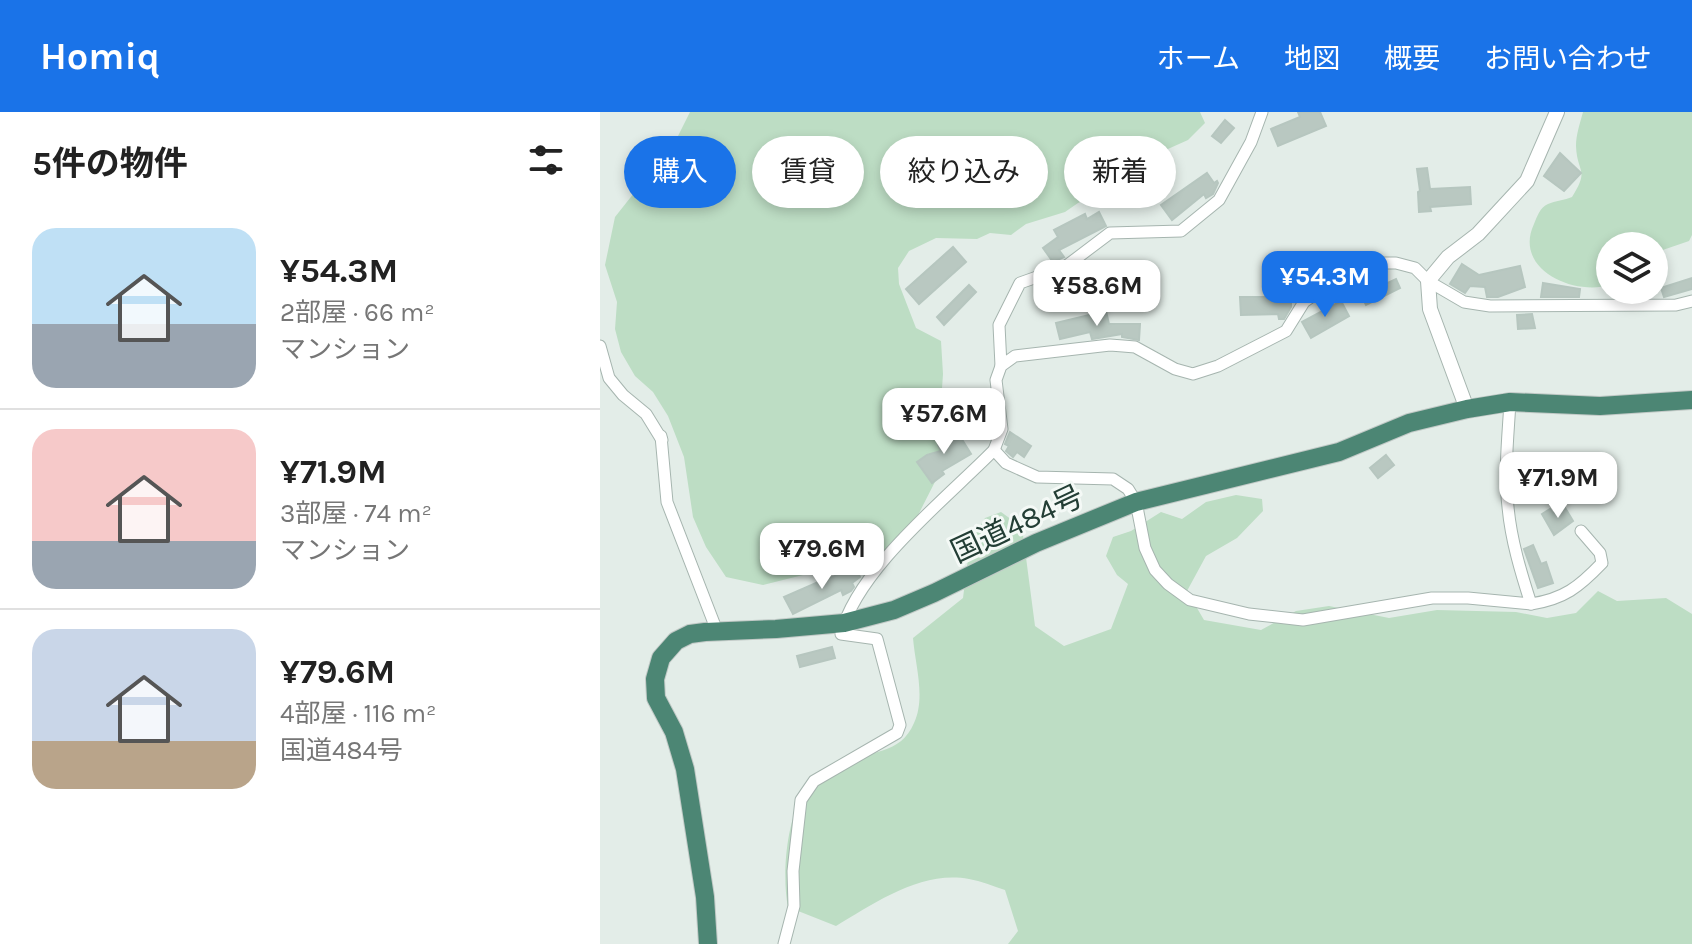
<!DOCTYPE html>
<html lang="ja">
<meta charset="utf-8">
<style>
body{margin:0;font-family:Karla,"Noto Sans JP",sans-serif;background:#f6f6f6;color:#222;height:100vh;display:flex;flex-direction:column;font-size:30px;white-space:nowrap}
*{box-sizing:border-box;margin:0}
p{font-size:26px;color:#767676}
.icon{flex:none;width:44px;height:44px;fill:none;stroke:currentColor;stroke-width:2;stroke-linecap:round;stroke-linejoin:round}
.map{position:relative;flex:1;overflow:hidden}
.sheet{display:flex;flex-direction:column;background:#fff;width:600px}
.sheet>*{flex:none}
.banner{position:absolute;left:24px;top:24px;width:760px;height:72px;display:flex;gap:16px}
.fabs{position:absolute;left:996px;top:120px;display:grid;gap:16px}
.fabs a{display:grid;place-items:center;width:72px;height:72px;border-radius:50%;background:#fff;box-shadow:0 4px 12px #0003;font-size:40px}
.price{position:absolute;translate:-50% -68px;padding:0 18px;border-radius:16px;background:#fff;color:#222;font-size:26px;line-height:52px;filter:drop-shadow(0 2px 4px #0008)}
.price::after{content:'';position:absolute;left:50%;top:48px;width:24px;height:18px;margin-left:-12px;background:inherit;clip-path:polygon(0 0,100% 0,50% 100%)}
.price.selected{background:#1a73e8;color:#fff}
ul{padding:0;list-style:none}
li{display:flex;align-items:center;gap:24px;height:200px;padding:0 32px}
li+li{border-top:2px solid #e0e0e0}
li span{display:grid;place-items:center;flex:none;width:224px;height:160px;border-radius:24px;color:#555}
li>.icon{margin-inline-start:auto}
span .icon{width:96px;height:96px;fill:#fffc;stroke-width:1}
li b{font-size:34px}
h2{display:flex;justify-content:space-between;align-items:center;height:96px;padding:0 32px;font-size:34px}
.chip{padding:0 28px;border-radius:36px;background:#fff;box-shadow:0 4px 12px #0003;font-size:28px;line-height:72px}
.chip.selected{background:#1a73e8;color:#fff}
header{display:flex;align-items:center;gap:48px;box-sizing:border-box;height:112px;padding:0 40px;background:#1a73e8;color:#fff}
header strong{font-size:38px}
nav{display:flex;gap:44px;margin-inline-start:auto;font-size:28px}
main{display:flex;flex:1;min-height:0}
.map>svg:first-child{display:block}
</style>
<header>
<strong>Homiq</strong>
<nav><a>ホーム</a><a>地図</a><a>概要</a><a>お問い合わせ</a></nav>
</header>
<main>
<section class="sheet">
<h2>5件の物件<svg class="icon" aria-label="filters" viewBox="0 0 24 24"><path d="M4 7h16M4 17h16"/><circle cx="9" cy="7" r="2"/><circle cx="15" cy="17" r="2"/></svg></h2>
<ul>
<li><span style="background:linear-gradient(#bfe0f5 60%,#9aa5b1 0)"><svg class="icon" aria-label="home" viewBox="0 0 24 24"><path d="M3 11l9-7 9 7M6 9v11h12V9"/></svg></span><div><b>¥54.3M</b><p>2部屋 · 66 m²</p><p>マンション</p></div></li>
<li><span style="background:linear-gradient(#f6c9c9 70%,#9aa5b1 0)"><svg class="icon" aria-label="home" viewBox="0 0 24 24"><path d="M3 11l9-7 9 7M6 9v11h12V9"/></svg></span><div><b>¥71.9M</b><p>3部屋 · 74 m²</p><p>マンション</p></div></li>
<li><span style="background:linear-gradient(#c9d6e8 70%,#b9a48a 0)"><svg class="icon" aria-label="home" viewBox="0 0 24 24"><path d="M3 11l9-7 9 7M6 9v11h12V9"/></svg></span><div><b>¥79.6M</b><p>4部屋 · 116 m²</p><p>国道484号</p></div></li>
</ul>
</section>
<div class="map">
<svg width="1092" height="832" viewBox="0 0 1092 832">
<rect width="100%" height="100%" fill="#e3ede8"/>
<g fill="#bdddc4">
<polygon points="90,0 600,0 605,11 588,28 550,45 524,70 478,91 465,100 426,112 411,123 390,121 377,127 336,126 309,139 298,156 299,172 316,216 341,229 343,262 339,319 342,356 313,413 288,438 251,458 207,462 163,473 126,465 106,435 93,405 84,345 68,304 53,280 35,264 21,240 15,217 17,190 5,153 15,105 76,28"/>
<path d="M983,0H1092V123L1089,129L1054,141V134H1010V173C973,184 913,157 934,112C937,105 940,95 948,92C955,89 965,88 972,85C990,57 977,61 976,34C976,23 980,11 983,0Z"/>
<path d="M636,383L662,387L663,399L637,426L606,444L587,479L604,508L661,518L696,499L729,494L789,506L837,498L916,500L947,506L976,501L998,479L1017,489L1066,486L1092,502V832H408L418,819L405,778C393,774 381,769 369,767C321,758 275,791 236,814L188,795C182,766 186,713 201,687C206,678 234,657 243,652C270,637 300,644 314,611C326,586 315,552 313,526L363,486L370,431L385,406L401,400L422,415L435,514L464,534L511,517L528,472L517,463L506,444L513,425L531,419L561,400L582,407L606,390Z"/>
</g>
<g fill="#b9c8c1" stroke="#b6c6bf" stroke-width="2">
<polygon points="698,0 720,0 726,14 678,34 671,17 700,5"/>
<polygon points="625,8 634,16 621,31 612,24"/>
<polygon points="960,41 981,61 964,79 944,64"/>
<polygon points="827,56 830,77 870,75 871,92 830,95 831,99 819,100 818,80 820,79 817,57"/>
<polygon points="607,61 614,71 617,69 618,71 613,82 606,86 604,82 572,108 561,93"/>
<polygon points="499,100 506,114 459,138 464,145 453,150 443,136 458,125 454,118 485,102 487,107"/>
<polygon points="353,135 366,150 319,192 306,177"/>
<polygon points="862,152 879,163 920,154 925,175 898,185 887,185 885,175 870,174 865,181 850,172"/>
<polygon points="773,163 779,175 796,167 800,176 766,193 756,173"/>
<polygon points="1092,166 1092,177 1064,185 1061,176"/>
<polygon points="943,171 980,177 979,185 941,185"/>
<polygon points="369,173 376,180 344,213 337,205"/>
<polygon points="640,185 691,185 691,195 684,207 679,207 678,202 641,203"/>
<polygon points="741,189 749,204 711,226 702,210"/>
<polygon points="506,199 509,212 540,212 539,228 522,225 522,222 492,227 490,220 460,227 456,211"/>
<polygon points="932,202 935,216 918,217 917,203"/>
<polygon points="351,314 358,328 361,326 371,342 342,359 344,362 332,371 317,350 327,343 341,339 338,333 349,328 343,318"/>
<polygon points="410,320 431,334 424,345 417,340 413,345 406,339 409,334 405,332"/>
<polygon points="786,343 794,353 778,366 770,356"/>
<polygon points="964,394 973,409 954,423 942,402 950,397 953,401"/>
<polygon points="933,433 941,452 946,450 953,471 938,476 924,437"/>
<polygon points="256,457 260,465 252,471 254,475 251,479 243,483 241,478 193,502 184,485 223,468"/>
<polygon points="232,535 235,546 200,555 197,544"/>
</g>
<g fill="none" stroke-linecap="round" stroke-linejoin="round">
<g stroke="#a6b5af" stroke-width="13">
<g id="minor">
<polyline points="0,234 9,266 23,283 46,302 62,328"/>
<polyline points="401,254 399,213 420,171 465,155 510,121 581,119 619,88 651,30 662,0"/>
<polyline points="61,324 67,390 117,519"/>
<path d="M394,338L406,351L437,365L513,367L528,377L536,390L545,436L555,458L568,472L590,488L649,502L703,508L832,486H868L931,492C921,461 911,428 908,395C904,360 908,325 910,290"/>
<path d="M931,492C964,487 979,475 1002,451L1000,441L981,419"/>
<path d="M184,832L194,794L193,759L201,688L214,669L297,621L300,613L277,527L241,522C257,457 347,386 394,338L402,317L396,268L401,254L415,244L510,233L523,234L535,235L575,257L593,262L618,254L686,219L704,190L734,169L775,151H796L815,156L828,169L864,190L890,194L1076,193L1092,189"/>
</g>
</g>
<g stroke="#a6b5af" stroke-width="16">
<polyline id="tertiary" points="867,297 830,197 828,169 848,145 878,122 927,69 957,0"/>
</g>
<g stroke="#c1c9c6" stroke-width="20">
<polyline id="trunk" points="108,832 105,785 85,657 74,620 56,586 55,567 61,546 76,529 90,522 105,520 176,517 244,511 294,498 334,481 436,431 536,390 739,340 809,311 867,297 910,290 1000,294 1092,288"/>
</g>
<use href="#minor" stroke="#fff" stroke-width="11"/>
<use href="#tertiary" stroke="#fff" stroke-width="14"/>
<use href="#trunk" stroke="#4c8674" stroke-width="18"/>
</g>
<g text-anchor="middle" stroke-width="6" stroke-linejoin="round" paint-order="stroke">
<g font-size="30" fill="#233e35" stroke="#f4f9f6">
<text transform="translate(417 412) rotate(-25)" y="10">国道484号</text>
</g>
</g>
</svg>
<div class="fabs">
<a><svg class="icon" aria-label="layers" viewBox="0 0 24 24"><path d="M12 4l9 5-9 5-9-5zM3 14l9 5 9-5"/></svg></a>
</div>
<b class="price selected" style="left:725px;top:207px">¥54.3M</b>
<b class="price" style="left:497px;top:216px">¥58.6M</b>
<b class="price" style="left:344px;top:344px">¥57.6M</b>
<b class="price" style="left:958px;top:408px">¥71.9M</b>
<b class="price" style="left:222px;top:479px">¥79.6M</b>
<div class="banner">
<a class="chip selected">購入</a>
<a class="chip">賃貸</a>
<a class="chip">絞り込み</a>
<a class="chip">新着</a>
</div>
</div>
</main>
